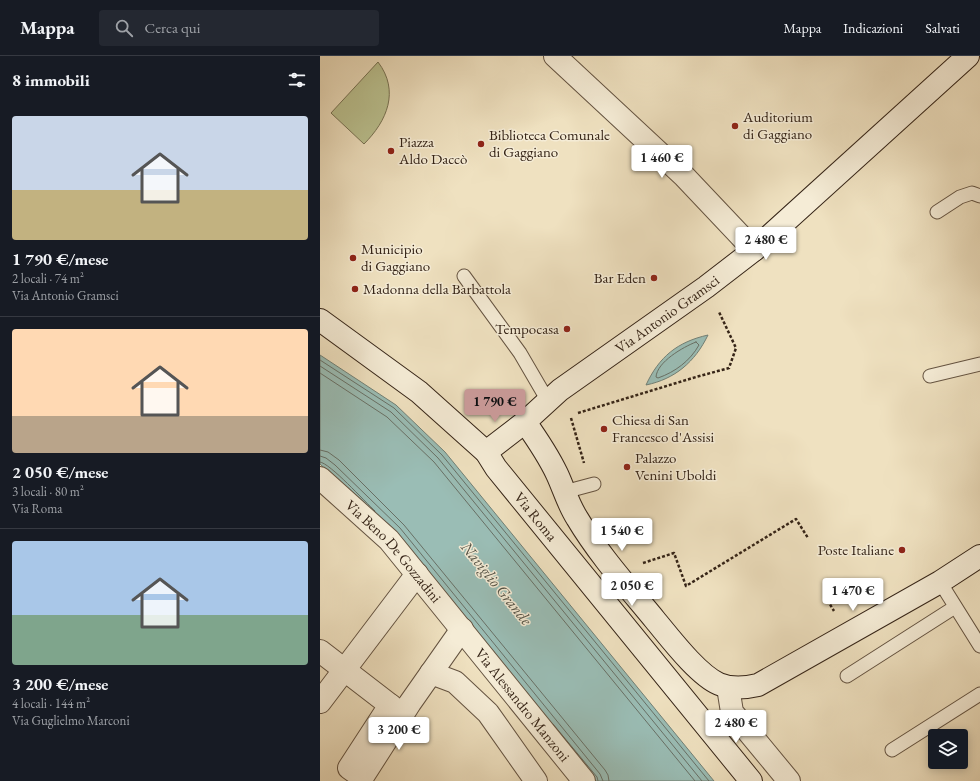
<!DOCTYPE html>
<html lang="it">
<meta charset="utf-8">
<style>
body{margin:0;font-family:"EB Garamond",serif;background:#242831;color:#f1f3f6;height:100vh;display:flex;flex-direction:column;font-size:15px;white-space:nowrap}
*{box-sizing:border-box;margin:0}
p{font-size:13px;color:#9ea1a6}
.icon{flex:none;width:22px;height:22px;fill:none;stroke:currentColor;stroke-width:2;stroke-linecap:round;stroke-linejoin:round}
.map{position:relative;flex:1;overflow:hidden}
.drawer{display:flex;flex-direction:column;background:#171b24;width:320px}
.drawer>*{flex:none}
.buttons{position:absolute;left:608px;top:673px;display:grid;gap:8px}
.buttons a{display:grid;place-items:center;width:40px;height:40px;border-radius:4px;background:#171b24;box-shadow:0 2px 10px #0003;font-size:20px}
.price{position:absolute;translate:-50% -34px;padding:0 9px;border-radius:4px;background:#fff;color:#222;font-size:13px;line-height:26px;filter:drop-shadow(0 1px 2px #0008)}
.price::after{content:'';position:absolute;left:50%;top:24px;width:12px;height:9px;margin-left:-6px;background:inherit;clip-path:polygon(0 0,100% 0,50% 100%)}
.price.active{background:#c59692;color:#111}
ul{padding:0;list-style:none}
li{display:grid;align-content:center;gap:8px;height:212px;padding:0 12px}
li+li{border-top:1px solid #363941}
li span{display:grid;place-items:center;height:124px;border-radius:4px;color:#555}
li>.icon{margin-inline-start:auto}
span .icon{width:72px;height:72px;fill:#fffc;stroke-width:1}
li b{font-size:17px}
h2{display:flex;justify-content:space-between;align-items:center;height:48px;padding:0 12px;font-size:17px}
header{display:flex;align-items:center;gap:24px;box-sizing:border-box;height:56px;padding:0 20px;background:#171b24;border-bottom:1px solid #363941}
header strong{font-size:19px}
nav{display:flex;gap:22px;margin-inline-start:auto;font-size:14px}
.search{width:280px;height:36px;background:#242831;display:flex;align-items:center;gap:10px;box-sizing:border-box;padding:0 14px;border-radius:4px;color:#9ea1a6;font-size:15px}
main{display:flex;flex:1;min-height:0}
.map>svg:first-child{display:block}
</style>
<header>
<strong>Mappa</strong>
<div class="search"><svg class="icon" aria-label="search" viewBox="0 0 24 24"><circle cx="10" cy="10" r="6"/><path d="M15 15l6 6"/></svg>Cerca qui</div>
<nav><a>Mappa</a><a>Indicazioni</a><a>Salvati</a></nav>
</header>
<main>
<section class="drawer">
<h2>8 immobili<svg class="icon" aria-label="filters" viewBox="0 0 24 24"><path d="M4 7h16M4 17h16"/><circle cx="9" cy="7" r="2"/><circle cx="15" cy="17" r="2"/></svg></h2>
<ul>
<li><span style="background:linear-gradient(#c9d6e8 60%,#c2b280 0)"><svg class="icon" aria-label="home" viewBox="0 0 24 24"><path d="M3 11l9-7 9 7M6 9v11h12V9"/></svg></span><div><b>1 790 €/mese</b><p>2 locali · 74 m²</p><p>Via Antonio Gramsci</p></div></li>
<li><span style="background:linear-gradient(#ffd9b3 70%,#b9a48a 0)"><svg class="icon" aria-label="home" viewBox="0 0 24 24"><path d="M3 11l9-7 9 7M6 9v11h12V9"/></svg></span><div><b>2 050 €/mese</b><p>3 locali · 80 m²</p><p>Via Roma</p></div></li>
<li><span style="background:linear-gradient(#a9c7e8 60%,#7fa58c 0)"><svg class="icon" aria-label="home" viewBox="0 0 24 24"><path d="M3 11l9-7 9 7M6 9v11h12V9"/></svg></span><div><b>3 200 €/mese</b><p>4 locali · 144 m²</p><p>Via Guglielmo Marconi</p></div></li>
</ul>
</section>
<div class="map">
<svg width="660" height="725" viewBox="0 0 660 725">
<rect width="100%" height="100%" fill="#efe1c0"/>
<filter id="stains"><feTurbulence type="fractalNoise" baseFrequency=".005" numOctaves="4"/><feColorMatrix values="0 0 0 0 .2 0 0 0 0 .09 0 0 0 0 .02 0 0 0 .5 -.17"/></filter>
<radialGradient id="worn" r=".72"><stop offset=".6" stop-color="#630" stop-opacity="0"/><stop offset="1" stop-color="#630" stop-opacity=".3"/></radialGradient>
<path fill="#bbc291" stroke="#787354" d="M58,6C80,35 67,65 44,88L11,57Z"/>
<g fill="#9abdb5" stroke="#728076">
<path d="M388,279C375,306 355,323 326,329C339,301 357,286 388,279Z"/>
<polygon points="0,299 76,349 125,396 394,725 275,725 73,478 0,408"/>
</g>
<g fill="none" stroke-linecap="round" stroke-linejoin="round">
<g stroke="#687066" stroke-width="1">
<path d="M376,286L379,289C370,305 355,316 338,322L336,321C337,306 363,291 376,286Z"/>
<polyline points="0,304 74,352 122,399 389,725"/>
<polyline points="0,310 71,356 118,402 382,725"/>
<polyline points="0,317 67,361 114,406 375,725"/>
<polyline points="0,394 8,396 19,404 84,469 285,714 288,719 289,725"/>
<polyline points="0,400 6,402 15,409 80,472 280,718 283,725"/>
<path d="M0,406C10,407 45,446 55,455"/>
<polyline points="233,668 277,721 278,725"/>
</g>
<g stroke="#645341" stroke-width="15">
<g id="lane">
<polyline points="617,156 640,141 652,137 660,140"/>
<polyline points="144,220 200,297 228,345"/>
<polyline points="610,320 660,308"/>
<polyline points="244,436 274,428"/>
<polyline points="620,526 660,590"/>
<polyline points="527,620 635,551"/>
<polyline points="572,694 660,638"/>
</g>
</g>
<g stroke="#645341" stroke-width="24">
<g id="street">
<polyline points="235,0 364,120 434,194"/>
<path id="s1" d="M0,422L69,484L264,725"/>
<polyline points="0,595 83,659"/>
<polyline points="111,617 135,626 168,657 216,725"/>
<polyline points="408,631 412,656 469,725"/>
<polyline points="0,646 97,518"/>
<polyline points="42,721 29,712 70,649"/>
<polyline points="40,725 90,647 142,573"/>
</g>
</g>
<g stroke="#352417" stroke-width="24">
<g id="secondary">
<path id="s2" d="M0,264L99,336L166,396L176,412L431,725"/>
<path d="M205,366C217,383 228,399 237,418C244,433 248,448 257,462C279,499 308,531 335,564C350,582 378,619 399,628C411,633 425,632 438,629L620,526L660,500"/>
<path id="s3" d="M166,396L205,366L240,334L386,231L434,194L648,0"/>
</g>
</g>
<g stroke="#352417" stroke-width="2.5" stroke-dasharray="3 2" stroke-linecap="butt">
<polyline points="258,357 376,321 409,312 416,292 399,256"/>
<polyline points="251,362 264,407"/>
<polyline points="323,507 354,497 366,530 476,463 488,482"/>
<polyline points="512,538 506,542 514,555"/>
</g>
<use href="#lane" stroke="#f5ecd6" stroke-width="13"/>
<use href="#street" stroke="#f5ecd6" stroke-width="22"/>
<use href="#secondary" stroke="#f5ecd6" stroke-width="22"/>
</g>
<g fill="#8f2418" stroke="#f5ecd6" stroke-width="1.5">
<circle cx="415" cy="70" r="4"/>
<circle cx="161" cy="88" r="4"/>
<circle cx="71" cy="95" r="4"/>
<circle cx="33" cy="202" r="4"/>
<circle cx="334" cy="222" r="4"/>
<circle cx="35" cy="233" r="4"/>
<circle cx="247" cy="273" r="4"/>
<circle cx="284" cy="373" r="4"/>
<circle cx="307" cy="411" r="4"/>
<circle cx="582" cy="494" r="4"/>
</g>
<g text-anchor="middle" stroke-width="3" stroke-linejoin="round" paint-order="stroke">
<g font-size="15" fill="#352417" stroke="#f5ecd6" text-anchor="start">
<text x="423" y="66">Auditorium<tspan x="423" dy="17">di Gaggiano</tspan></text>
<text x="169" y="84">Biblioteca Comunale<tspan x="169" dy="17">di Gaggiano</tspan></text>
<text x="79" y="91">Piazza<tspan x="79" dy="17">Aldo Daccò</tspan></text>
<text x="41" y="198">Municipio<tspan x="41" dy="17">di Gaggiano</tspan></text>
<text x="326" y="227" text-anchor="end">Bar Eden</text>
<text x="43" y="238">Madonna della Barbattola</text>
<text x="239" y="278" text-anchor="end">Tempocasa</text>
<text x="292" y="369">Chiesa di San<tspan x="292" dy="17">Francesco d'Assisi</tspan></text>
<text x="315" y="407">Palazzo<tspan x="315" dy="17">Venini Uboldi</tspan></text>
<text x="574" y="499" text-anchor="end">Poste Italiane</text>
</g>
<g font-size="15" fill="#352417" stroke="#f5ecd6">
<text dy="5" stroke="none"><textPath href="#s3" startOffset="228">Via Antonio Gramsci</textPath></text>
<text dy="5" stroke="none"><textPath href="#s2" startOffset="294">Via Roma</textPath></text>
<text dy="5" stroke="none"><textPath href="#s1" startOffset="104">Via Beno De Gozzadini</textPath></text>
<text dy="5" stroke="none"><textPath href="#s1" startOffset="305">Via Alessandro Manzoni</textPath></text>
</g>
<g font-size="16" font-style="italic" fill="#535246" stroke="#f5ecd6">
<text transform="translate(177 527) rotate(51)" y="6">Naviglio Grande</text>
</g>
</g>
<rect width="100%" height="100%" filter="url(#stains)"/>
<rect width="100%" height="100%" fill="url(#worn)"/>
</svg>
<div class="buttons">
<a><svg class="icon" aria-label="layers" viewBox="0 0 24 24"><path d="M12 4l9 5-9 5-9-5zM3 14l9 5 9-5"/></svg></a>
</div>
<b class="price" style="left:342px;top:123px">1 460 €</b>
<b class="price" style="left:446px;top:205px">2 480 €</b>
<b class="price active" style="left:175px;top:367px">1 790 €</b>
<b class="price" style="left:302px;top:496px">1 540 €</b>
<b class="price" style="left:312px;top:551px">2 050 €</b>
<b class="price" style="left:533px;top:556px">1 470 €</b>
<b class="price" style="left:416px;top:688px">2 480 €</b>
<b class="price" style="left:79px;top:695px">3 200 €</b>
</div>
</main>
